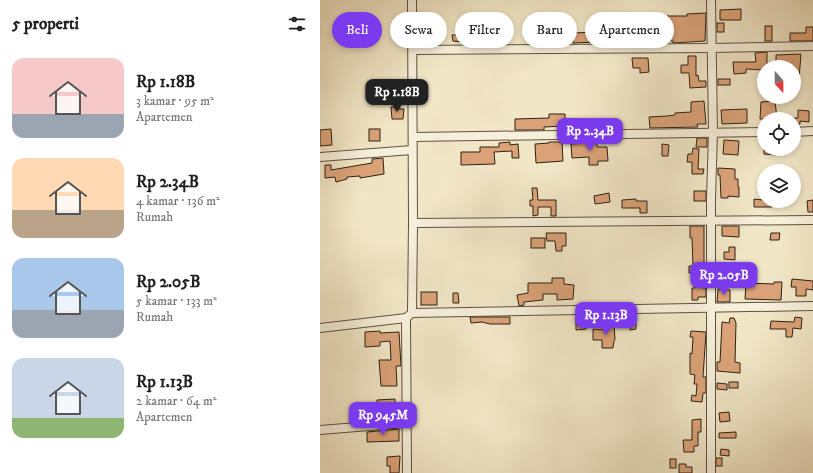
<!DOCTYPE html>
<html lang="id">
<meta charset="utf-8">
<style>
body{margin:0;font-family:"IM FELL DW Pica",serif;background:#f2f2f2;color:#202124;height:100vh;display:flex;flex-direction:column;font-size:15px;white-space:nowrap}
*{box-sizing:border-box;margin:0}
p{font-size:13px;color:#757577}
.icon{flex:none;width:22px;height:22px;fill:none;stroke:currentColor;stroke-width:2;stroke-linecap:round;stroke-linejoin:round}
.map{position:relative;flex:1;overflow:hidden}
.details{display:flex;flex-direction:column;background:#fff;width:320px}
.details>*{flex:none}
.banner{position:absolute;left:12px;top:12px;width:380px;height:36px;display:flex;gap:8px}
.needle{width:26px;rotate:159deg}
.buttons{position:absolute;left:437px;top:60px;display:grid;gap:8px}
.buttons a{display:grid;place-items:center;width:44px;height:44px;border-radius:50%;background:#fff;box-shadow:0 2px 6px #0003;font-size:20px}
.price{position:absolute;translate:-50% -34px;padding:0 9px;border-radius:8px;background:#7c3aed;color:#fff;font-size:13px;line-height:26px;filter:drop-shadow(0 1px 2px #0008)}
.price::after{content:'';position:absolute;left:50%;top:24px;width:12px;height:9px;margin-left:-6px;background:inherit;clip-path:polygon(0 0,100% 0,50% 100%)}
.price.current{background:#222;color:#fff}
ul{padding:0;list-style:none}
li{display:flex;align-items:center;gap:12px;height:100px;padding:0 12px}
li span{display:grid;place-items:center;flex:none;width:112px;height:80px;border-radius:12px;color:#555}
li>.icon{margin-inline-start:auto}
span .icon{width:48px;height:48px;fill:#fffc;stroke-width:1}
li b{font-size:17px}
h2{display:flex;justify-content:space-between;align-items:center;height:48px;padding:0 12px;font-size:17px}
.pill{padding:0 14px;border-radius:18px;background:#fff;box-shadow:0 2px 6px #0003;font-size:14px;line-height:36px}
.pill.current{background:#7c3aed;color:#fff}
main{display:flex;flex:1;min-height:0}
.map>svg:first-child{display:block}
</style>
<main>
<section class="details">
<h2>5 properti<svg class="icon" aria-label="filters" viewBox="0 0 24 24"><path d="M4 7h16M4 17h16"/><circle cx="9" cy="7" r="2"/><circle cx="15" cy="17" r="2"/></svg></h2>
<ul>
<li><span style="background:linear-gradient(#f6c9c9 70%,#9aa5b1 0)"><svg class="icon" aria-label="home" viewBox="0 0 24 24"><path d="M3 11l9-7 9 7M6 9v11h12V9"/></svg></span><div><b>Rp 1.18B</b><p>3 kamar · 95 m²</p><p>Apartemen</p></div></li>
<li><span style="background:linear-gradient(#ffd9b3 65%,#b9a48a 0)"><svg class="icon" aria-label="home" viewBox="0 0 24 24"><path d="M3 11l9-7 9 7M6 9v11h12V9"/></svg></span><div><b>Rp 2.34B</b><p>4 kamar · 136 m²</p><p>Rumah</p></div></li>
<li><span style="background:linear-gradient(#a9c7e8 65%,#9aa5b1 0)"><svg class="icon" aria-label="home" viewBox="0 0 24 24"><path d="M3 11l9-7 9 7M6 9v11h12V9"/></svg></span><div><b>Rp 2.05B</b><p>5 kamar · 133 m²</p><p>Rumah</p></div></li>
<li><span style="background:linear-gradient(#c9d6e8 75%,#8fb573 0)"><svg class="icon" aria-label="home" viewBox="0 0 24 24"><path d="M3 11l9-7 9 7M6 9v11h12V9"/></svg></span><div><b>Rp 1.13B</b><p>2 kamar · 64 m²</p><p>Apartemen</p></div></li>
</ul>
</section>
<div class="map">
<svg width="493" height="473" viewBox="0 0 493 473">
<rect width="100%" height="100%" fill="#f1e6c6"/>
<filter id="stains"><feTurbulence type="fractalNoise" baseFrequency=".005" numOctaves="4"/><feColorMatrix values="0 0 0 0 .2 0 0 0 0 .09 0 0 0 0 .02 0 0 0 .5 -.17"/></filter>
<radialGradient id="worn" r=".72"><stop offset=".6" stop-color="#630" stop-opacity="0"/><stop offset="1" stop-color="#630" stop-opacity=".3"/></radialGradient>
<g fill="#dba278" stroke="#2c2115">
<polygon points="421,9 421,20 400,20 400,10"/>
<polygon points="386,13 385,41 353,43 353,41 337,41 337,43 330,43 330,36 309,37 308,19 319,19 319,24 326,24 326,30 345,30 345,16 367,16 367,14"/>
<rect x="397" y="23" width="7" height="9"/>
<rect x="445" y="26" width="7" height="15"/>
<polygon points="486,27 493,27 493,41 470,41 470,33 486,33"/>
<polygon points="286,28 298,28 298,40 286,41"/>
<polygon points="143,31 157,31 157,37 151,38 151,43 133,41 132,35 143,35"/>
<polygon points="277,32 277,42 253,43 253,33"/>
<polygon points="447,52 447,67 444,67 444,70 426,69 426,73 414,74 413,62 436,62 435,53"/>
<polygon points="481,54 479,79 474,79 474,67 456,67 456,55"/>
<polygon points="368,56 376,56 376,76 378,75 379,81 386,81 386,87 370,88 369,73 361,73 361,65 368,65"/>
<polygon points="312,58 328,58 329,72 320,73 320,68 313,68"/>
<rect x="398" y="79" width="12" height="6"/>
<polygon points="384,101 386,124 377,124 378,127 330,128 329,117 347,116 355,115 355,113 371,112 371,102"/>
<polygon points="455,101 457,119 440,119 441,102"/>
<polygon points="71,107 76,107 77,109 84,109 83,119 72,119"/>
<polygon points="427,109 427,123 402,124 401,110"/>
<polygon points="478,110 489,111 489,122 480,121 480,124 474,124 474,118 478,118"/>
<polygon points="229,114 245,114 245,126 224,127 224,130 195,130 195,119 229,118"/>
<polygon points="11,129 12,145 0,146 0,130"/>
<rect x="49" y="129" width="11" height="12"/>
<polygon points="377,138 387,138 387,147 376,147"/>
<polygon points="269,140 277,140 277,147 287,147 288,161 278,161 278,165 269,165 269,157 252,158 251,144 269,143"/>
<polygon points="404,140 419,141 418,155 403,154"/>
<polygon points="190,142 190,145 198,144 199,158 192,158 192,151 174,152 175,164 141,165 141,152 160,152 160,147 179,147 179,143"/>
<polygon points="229,142 242,142 243,161 216,163 215,144 229,143"/>
<polygon points="342,144 349,145 348,156 342,156"/>
<polygon points="373,148 379,149 378,169 384,169 383,174 372,174 372,162 367,162 368,154 372,154"/>
<polygon points="444,149 456,149 456,155 444,154"/>
<polygon points="63,158 64,174 40,178 40,176 27,177 27,179 16,182 15,177 5,178 5,165 11,165 11,170 52,163 52,159"/>
<polygon points="398,168 415,169 415,179 418,179 418,187 419,187 419,197 408,196 408,198 401,198 400,175 398,175"/>
<polygon points="212,188 217,188 218,200 236,200 236,216 231,216 231,207 218,207 218,215 213,216 213,206 210,206 210,200 213,200"/>
<rect x="374" y="191" width="12" height="10"/>
<polygon points="289,193 290,202 275,204 274,196"/>
<polygon points="316,199 316,201 327,201 327,213 320,213 320,208 302,208 302,200"/>
<polygon points="434,199 452,201 452,207 434,207"/>
<polygon points="493,200 493,212 488,212 487,201"/>
<polygon points="370,226 384,226 384,273 381,273 383,288 386,288 386,297 378,297 378,300 372,300 372,288 375,288 373,273 369,273 369,266 373,266 372,238 370,238"/>
<polygon points="402,226 419,226 419,237 402,236"/>
<polygon points="226,233 246,233 246,246 242,246 242,251 236,251 235,241 227,241"/>
<polygon points="451,233 460,233 459,240 450,240"/>
<rect x="211" y="238" width="14" height="10"/>
<polygon points="409,247 415,247 415,260 404,259 404,252 409,252"/>
<polygon points="232,278 244,278 244,284 254,285 253,299 237,300 237,294 223,294 223,300 204,302 204,305 199,306 197,295 208,293 208,283 232,283"/>
<polygon points="472,279 493,281 493,290 486,289 486,296 476,296 476,287 471,287"/>
<polygon points="454,282 462,282 461,300 425,299 426,283 454,284"/>
<polygon points="398,289 410,290 410,302 397,302"/>
<rect x="101" y="292" width="16" height="13"/>
<polygon points="133,293 138,293 139,303 133,303"/>
<polygon points="150,317 190,317 190,324 170,324 162,322 151,323"/>
<polygon points="256,317 265,317 266,329 256,330"/>
<polygon points="475,317 482,318 481,329 473,328 472,337 466,337 466,329 450,329 451,321 474,322"/>
<polygon points="410,318 414,318 416,323 415,362 420,363 420,373 397,371 397,362 400,362 402,322 409,323"/>
<polygon points="316,323 316,329 310,330 310,324"/>
<polygon points="287,324 294,324 295,340 294,341 293,348 282,348 282,340 273,340 273,329 287,330"/>
<polygon points="60,331 60,333 79,332 81,366 76,366 77,386 61,386 59,360 71,360 70,341 60,342 60,346 45,347 45,332"/>
<polygon points="371,331 386,332 383,377 386,377 386,393 383,393 382,402 371,401 372,395 376,396 377,384 374,384 375,375 370,374 370,353 372,354 373,337 370,337"/>
<rect x="409" y="382" width="9" height="6"/>
<polygon points="397,383 407,384 407,390 397,389"/>
<polygon points="75,399 76,418 57,420 57,400"/>
<polygon points="409,412 410,421 400,422 399,413"/>
<polygon points="381,419 381,432 378,432 378,446 374,446 374,452 364,452 363,440 372,440 372,420"/>
<polygon points="79,429 79,441 47,442 47,432"/>
<polygon points="416,432 416,438 399,438 399,433"/>
<polygon points="401,449 409,450 409,456 400,455"/>
<polygon points="80,456 79,473 70,473 70,466 67,466 67,457"/>
<rect x="396" y="458" width="6" height="8"/>
<rect x="350" y="459" width="6" height="9"/>
<polygon points="359,464 366,464 366,467 372,467 372,473 359,473"/>
</g>
<g fill="none" stroke-linecap="round" stroke-linejoin="round">
<g stroke="#5d5241" stroke-width="10">
<g id="minor">
<polyline points="391,0 393,132 391,199 391,473"/>
<polyline points="93,50 392,48 493,46"/>
<polyline points="474,132 493,131"/>
<polyline points="93,137 444,132"/>
<polyline points="0,157 92,150"/>
<polyline points="93,223 493,220"/>
<polyline points="92,313 493,306"/>
<polyline points="0,328 86,318"/>
<polyline points="0,430 86,423"/>
<polyline points="87,473 86,318 92,313 93,223 92,0"/>
</g>
</g>
<use href="#minor" stroke="#f6efda" stroke-width="8"/>
</g>
<rect width="100%" height="100%" filter="url(#stains)"/>
<rect width="100%" height="100%" fill="url(#worn)"/>
</svg>
<div class="buttons">
<a><svg class="needle" viewBox="-14 -14 28 28"><path d="M0-13l5 13h-10z" fill="#e53935"/><path d="M0 13l5-13h-10z" fill="#757577"/></svg></a>
<a><svg class="icon" aria-label="locate" viewBox="0 0 24 24"><circle cx="12" cy="12" r="6"/><path d="M12 2v4M12 18v4M2 12h4M18 12h4"/></svg></a>
<a><svg class="icon" aria-label="layers" viewBox="0 0 24 24"><path d="M12 4l9 5-9 5-9-5zM3 14l9 5 9-5"/></svg></a>
</div>
<b class="price current" style="left:77px;top:113px">Rp 1.18B</b>
<b class="price" style="left:270px;top:152px">Rp 2.34B</b>
<b class="price" style="left:404px;top:296px">Rp 2.05B</b>
<b class="price" style="left:286px;top:336px">Rp 1.13B</b>
<b class="price" style="left:63px;top:436px">Rp 945M</b>
<div class="banner">
<a class="pill current">Beli</a>
<a class="pill">Sewa</a>
<a class="pill">Filter</a>
<a class="pill">Baru</a>
<a class="pill">Apartemen</a>
</div>
</div>
</main>
